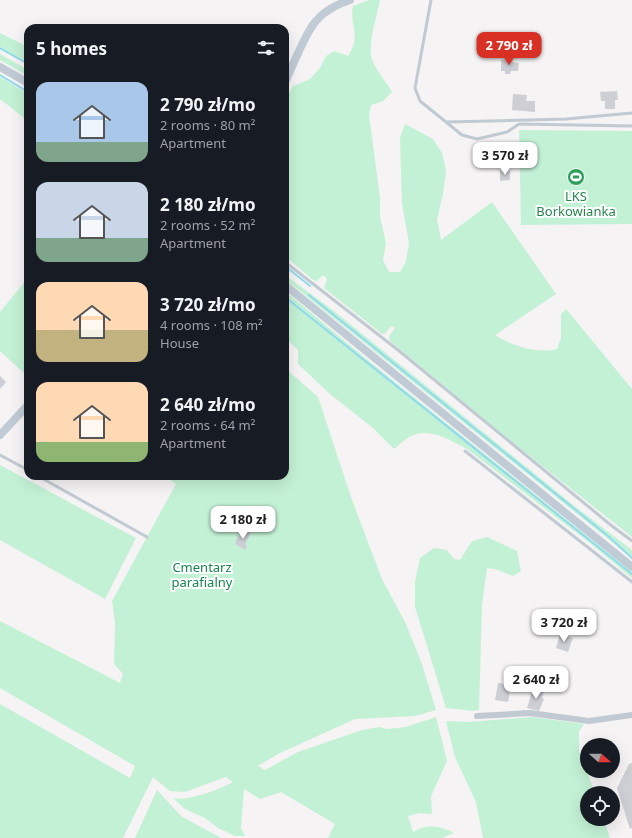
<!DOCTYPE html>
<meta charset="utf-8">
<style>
body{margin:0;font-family:"Noto Sans",sans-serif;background:#242831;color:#f1f3f6;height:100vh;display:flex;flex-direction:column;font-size:15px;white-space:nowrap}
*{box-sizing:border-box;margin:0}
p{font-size:13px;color:#9ea1a6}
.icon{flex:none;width:22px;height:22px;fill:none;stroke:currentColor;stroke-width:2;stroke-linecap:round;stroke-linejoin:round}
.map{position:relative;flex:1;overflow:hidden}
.panel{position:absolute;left:24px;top:24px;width:265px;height:456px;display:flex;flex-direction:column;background:#171b24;border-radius:12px;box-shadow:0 4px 16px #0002}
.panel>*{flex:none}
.needle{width:26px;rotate:111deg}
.tools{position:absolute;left:580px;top:738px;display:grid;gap:8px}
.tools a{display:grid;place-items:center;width:40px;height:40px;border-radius:50%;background:#171b24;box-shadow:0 4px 16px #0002;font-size:20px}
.price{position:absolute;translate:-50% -34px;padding:0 9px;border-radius:8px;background:#fff;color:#222;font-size:13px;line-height:26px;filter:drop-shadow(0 1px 2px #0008)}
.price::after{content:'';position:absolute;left:50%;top:24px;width:12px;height:9px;margin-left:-6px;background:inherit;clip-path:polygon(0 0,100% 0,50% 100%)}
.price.selected{background:#d93025;color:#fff}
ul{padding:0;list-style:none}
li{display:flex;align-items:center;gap:12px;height:100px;padding:0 12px}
li span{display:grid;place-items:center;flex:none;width:112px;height:80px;border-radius:12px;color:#555}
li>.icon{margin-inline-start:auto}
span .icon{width:48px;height:48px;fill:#fffc;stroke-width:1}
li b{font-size:17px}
h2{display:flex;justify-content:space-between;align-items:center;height:48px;padding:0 12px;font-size:17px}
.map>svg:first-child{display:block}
</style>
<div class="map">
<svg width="632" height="838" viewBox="0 0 632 838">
<rect width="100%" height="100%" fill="#f5f3f3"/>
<g fill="#c3f1d5">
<path d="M369,0H380C377,17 369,38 371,55C373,68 386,81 392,92L383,101L371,105L369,114L380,198V217L386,243L383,260L389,272H400L406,262L409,243L402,203L400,138L405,124L433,139L442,153L446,170L443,194L437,219L441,240L492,202L556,294L495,335C512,346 538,354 557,349L561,338V314L566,309L632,389V537L508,439L390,341L389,336L395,328L391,326L385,334H382L324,288L327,279L323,275L317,281L313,280L285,256V101L293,86L310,79L320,68L326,56L334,51L348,56C362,36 349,26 353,6Z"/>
<polygon points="0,33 28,47 28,63 0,47"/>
<polygon points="0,54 28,70 28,76 0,60"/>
<polygon points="0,77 28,94 28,121 0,99"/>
<polygon points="519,130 632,131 632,224 521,225"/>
<polygon points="285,275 334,311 577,508 632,550 632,558 285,279"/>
<polygon points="28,278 28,377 0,351 0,312"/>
<path d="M285,291L365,358L632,572V578L590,543L467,449C450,440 428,426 409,437C404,440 399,445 394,449L373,428L330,394L298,364V350L285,338Z"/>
<path d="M285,368L318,397L352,500L382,579L406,624L422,664L436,710L415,716L355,719L278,754L258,766L265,770L298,752L362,730L379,727L387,729L406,727L436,717L447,761L431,796L432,814L419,813L408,816L413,832C427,824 440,825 454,833L442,838H328L335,824L281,792L260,799L244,789L241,828L245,836H235L218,828L205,818L185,809L173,798C187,802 221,789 233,782L226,777L185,792L170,791L153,777L123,838H0V704L130,778L135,766L0,688V621L120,683L123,674L114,664L115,623L112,601L176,484L164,476H285Z"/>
<polygon points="0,465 136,538 105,599 0,540"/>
<polygon points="487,537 517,551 521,571 513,576 495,569 487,568 482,605 479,710 474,711 446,708 415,607 415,582 420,558 434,548 447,550 454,559 460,560 472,541"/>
<polygon points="533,717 584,724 579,731 579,751 595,793 587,793 587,819 604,819 610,838 483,838 476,802 455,757 446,721 468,722"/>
<polygon points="157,790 181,816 221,838 135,838"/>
</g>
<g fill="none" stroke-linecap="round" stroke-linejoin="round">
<g stroke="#90daee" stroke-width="2">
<polyline points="0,48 28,64"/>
<polyline points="0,75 28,92"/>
<polyline points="285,266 310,286"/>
<polyline points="309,295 608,536 632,558"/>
<polyline points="285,297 632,574"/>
</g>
</g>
<g fill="#cdcfd5">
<polygon points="507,58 512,58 512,62 519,63 518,71 511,71 510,74 505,74 505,71 501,71 501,60 507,60"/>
<polygon points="617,91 618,100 615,100 615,109 605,109 605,101 601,101 600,92"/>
<polygon points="513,94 527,95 526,101 535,101 535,112 512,110"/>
<polygon points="500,171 510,171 510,180 500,181"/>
<polygon points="0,376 6,382 0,389"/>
<polygon points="246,531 251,533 245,544 247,546 245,550 235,544 238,535 242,538"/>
<polygon points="567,613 575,615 572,628 563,626"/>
<polygon points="560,634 573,638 568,652 556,648"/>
<polygon points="498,683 511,685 508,702 495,700"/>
<polygon points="533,688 544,691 542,698 544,699 539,711 527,708"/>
<polygon points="632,763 632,828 630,829 617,788 629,764"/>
</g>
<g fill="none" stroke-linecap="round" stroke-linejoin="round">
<g stroke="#c1cad2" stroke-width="3">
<polyline points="431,0 415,88 420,101 462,135 477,139 507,132 519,124 632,126"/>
<polyline points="447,122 566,119 632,113"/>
<polyline points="285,262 398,350 612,526 632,541"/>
<polyline points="465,451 632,582"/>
<polyline points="0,455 28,470"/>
<polyline points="38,476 147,537"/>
</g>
<polyline stroke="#c1cad2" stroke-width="6" points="477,716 530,713 589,721 632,715"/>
<g stroke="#c1cbd6" stroke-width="8">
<polyline points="0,67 28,83"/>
<path d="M285,82C293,66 305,33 316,21C325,10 338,4 350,0"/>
<polyline points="285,285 632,567"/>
<polyline points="0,435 28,405"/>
</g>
</g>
<defs>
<g id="stadium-disc" transform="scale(0.9)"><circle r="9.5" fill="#2e9e5b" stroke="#fff"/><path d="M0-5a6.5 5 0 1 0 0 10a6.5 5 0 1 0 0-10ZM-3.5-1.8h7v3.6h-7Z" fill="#fff"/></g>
</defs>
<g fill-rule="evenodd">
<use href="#stadium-disc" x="576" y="177"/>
</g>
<g text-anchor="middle" stroke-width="4" stroke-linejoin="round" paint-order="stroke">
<g font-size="13" fill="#27864d" stroke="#fff">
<text x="576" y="201">LKS<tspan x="576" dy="15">Borkowianka</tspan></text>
</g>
<g font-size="13" fill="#17864f" stroke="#fff">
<text x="202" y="572">Cmentarz<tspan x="202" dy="15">parafialny</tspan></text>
</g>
</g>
</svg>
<div class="tools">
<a><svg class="needle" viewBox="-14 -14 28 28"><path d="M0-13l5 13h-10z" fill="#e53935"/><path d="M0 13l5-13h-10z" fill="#9ea1a6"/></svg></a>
<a><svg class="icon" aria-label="locate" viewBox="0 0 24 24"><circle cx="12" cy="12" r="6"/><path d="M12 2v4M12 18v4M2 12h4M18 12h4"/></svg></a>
</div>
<b class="price selected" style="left:509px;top:66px">2 790 zł</b>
<b class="price" style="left:505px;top:176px">3 570 zł</b>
<b class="price" style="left:243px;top:540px">2 180 zł</b>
<b class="price" style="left:564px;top:643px">3 720 zł</b>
<b class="price" style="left:536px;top:700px">2 640 zł</b>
<section class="panel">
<h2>5 homes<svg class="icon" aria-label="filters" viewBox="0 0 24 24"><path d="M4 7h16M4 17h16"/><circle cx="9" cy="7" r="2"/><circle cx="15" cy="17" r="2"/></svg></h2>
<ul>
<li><span style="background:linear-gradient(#a9c7e8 75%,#7fa58c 0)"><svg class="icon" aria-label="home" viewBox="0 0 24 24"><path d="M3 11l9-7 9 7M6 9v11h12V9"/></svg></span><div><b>2 790 zł/mo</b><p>2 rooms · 80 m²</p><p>Apartment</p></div></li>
<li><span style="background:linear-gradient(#c9d6e8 70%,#7fa58c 0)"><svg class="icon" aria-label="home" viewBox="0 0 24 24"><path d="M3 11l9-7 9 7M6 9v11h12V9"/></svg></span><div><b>2 180 zł/mo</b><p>2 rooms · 52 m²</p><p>Apartment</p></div></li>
<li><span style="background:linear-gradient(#ffd9b3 60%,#c2b280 0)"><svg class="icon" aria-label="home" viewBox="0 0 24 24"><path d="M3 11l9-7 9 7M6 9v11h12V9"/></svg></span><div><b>3 720 zł/mo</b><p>4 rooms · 108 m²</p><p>House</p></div></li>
<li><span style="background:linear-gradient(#ffd9b3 75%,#8fb573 0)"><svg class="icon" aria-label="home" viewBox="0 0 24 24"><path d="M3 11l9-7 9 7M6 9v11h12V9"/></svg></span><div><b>2 640 zł/mo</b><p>2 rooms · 64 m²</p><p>Apartment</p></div></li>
</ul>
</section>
</div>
